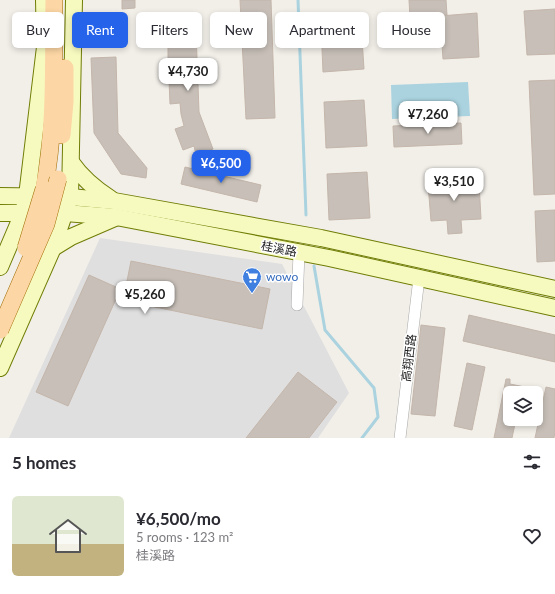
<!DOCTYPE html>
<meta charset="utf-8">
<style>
body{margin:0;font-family:Lato,"Noto Sans SC",sans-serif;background:#f2f2f3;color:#2b2b33;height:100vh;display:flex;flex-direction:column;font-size:15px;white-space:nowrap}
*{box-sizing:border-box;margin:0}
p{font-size:13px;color:#7c7c81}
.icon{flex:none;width:22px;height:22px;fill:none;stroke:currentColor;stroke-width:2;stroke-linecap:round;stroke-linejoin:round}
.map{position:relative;height:438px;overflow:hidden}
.panel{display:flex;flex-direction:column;background:#fff;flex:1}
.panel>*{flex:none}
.hud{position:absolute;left:12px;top:12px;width:531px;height:36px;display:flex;gap:8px}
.controls{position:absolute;left:503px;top:386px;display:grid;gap:8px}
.controls a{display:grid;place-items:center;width:40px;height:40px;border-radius:6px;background:#fff;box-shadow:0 2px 6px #0003;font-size:20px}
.price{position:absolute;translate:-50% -34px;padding:0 9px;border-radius:8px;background:#fff;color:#222;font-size:13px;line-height:26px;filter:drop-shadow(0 1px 2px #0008)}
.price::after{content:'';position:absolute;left:50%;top:24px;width:12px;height:9px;margin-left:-6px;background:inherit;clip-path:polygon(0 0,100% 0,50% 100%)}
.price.active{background:#2563eb;color:#fff}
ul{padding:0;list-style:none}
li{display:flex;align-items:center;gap:12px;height:100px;padding:0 12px}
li+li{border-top:1px solid #e1e1e2}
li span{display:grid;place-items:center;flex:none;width:112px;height:80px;border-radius:6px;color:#555}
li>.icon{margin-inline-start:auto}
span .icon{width:48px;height:48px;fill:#fffc;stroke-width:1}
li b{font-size:17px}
h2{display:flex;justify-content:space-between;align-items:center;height:48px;padding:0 12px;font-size:17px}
.chip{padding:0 14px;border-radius:6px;background:#fff;box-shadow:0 2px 6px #0003;font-size:14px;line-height:36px}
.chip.active{background:#2563eb;color:#fff}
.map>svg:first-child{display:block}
</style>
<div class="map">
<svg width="555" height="438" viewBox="0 0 555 438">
<rect width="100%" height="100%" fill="#f2efe9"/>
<polygon fill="#e0dfdf" points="100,238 282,264 349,393 318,438 9,438"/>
<polygon fill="#aad3df" points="468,82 470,116 392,119 391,85"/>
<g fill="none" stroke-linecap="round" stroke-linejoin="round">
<g stroke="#aad3df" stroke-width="3">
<polyline points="298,0 306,215"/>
<polyline points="314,266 325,330 374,388 378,417 362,438"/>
</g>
</g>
<g fill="#c7bfb8" stroke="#c4b6ab">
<polygon points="122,0 135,0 135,8 122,9"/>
<polygon points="240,0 271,0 275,118 246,119"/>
<polygon points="409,0 446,0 447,15 410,17"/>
<polygon points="555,9 555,54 527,55 524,11"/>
<polygon points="477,13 479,57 443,59 440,16"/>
<polygon points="361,23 364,69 323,72 321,26"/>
<polygon points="179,31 196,31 199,112 213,149 196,155 194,146 183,150 175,129 184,126 181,114 180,103 170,104 169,80 180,79 179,63 168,63 168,38 179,38"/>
<polygon points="116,57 118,133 147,168 146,178 121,174 94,133 91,58"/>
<polygon points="555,80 555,194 534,195 529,81"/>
<polygon points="364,100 367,146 326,148 324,102"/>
<polygon points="461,123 462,144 394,147 393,126"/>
<polygon points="185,167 261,185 257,202 181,184"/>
<polygon points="458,171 459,183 479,182 481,219 461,220 462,233 448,234 447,220 431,221 428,184 445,183 444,172"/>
<polygon points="367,172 370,218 329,220 327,174"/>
<polygon points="555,210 555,261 537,262 535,211"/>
<polygon points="131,261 270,289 262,329 116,299 68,406 36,392 89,275 125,291"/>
<polygon points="469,315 555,335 555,362 463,341"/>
<polygon points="421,325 445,328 435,416 411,414"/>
<polygon points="467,363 485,367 472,430 454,426"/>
<polygon points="298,372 337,402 309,438 246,438"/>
<polygon points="506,379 510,379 510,384 535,389 534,393 510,393 510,419 516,419 512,438 494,438"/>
<polygon points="546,387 555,389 555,431 554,438 535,438"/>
</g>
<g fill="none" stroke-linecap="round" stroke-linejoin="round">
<g stroke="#a9a9a9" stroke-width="12">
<g id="street">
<polyline points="297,305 299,253"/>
<polyline points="400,438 419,278"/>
</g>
</g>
<g stroke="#707d05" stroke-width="18">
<g id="secondary">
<path d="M71,162C82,178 94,188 111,199"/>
<polyline points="0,196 70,197 114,201 321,238 555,289"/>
<polyline points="0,213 65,213 116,217 329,258 555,308"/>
<polyline points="53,248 71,237 115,218"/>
<polyline points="0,267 23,213 27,196 45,47 44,0"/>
<polyline points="0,368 52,250 70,197 74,0"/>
</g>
</g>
<g stroke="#a06b00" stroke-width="18">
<g id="primary">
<polyline points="62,135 65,102 65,68"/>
<path d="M44,189C56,127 53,63 54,0"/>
</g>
</g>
<use href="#street" stroke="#fff" stroke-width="11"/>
<use href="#secondary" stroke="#f7fabf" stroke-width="16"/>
<use href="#primary" stroke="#fcd6a4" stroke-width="17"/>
<g stroke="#a06b00" stroke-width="18" stroke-linecap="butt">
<g id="primary-bridge">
<polyline points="26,248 44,189"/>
<polyline points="0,330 46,224 58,179"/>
</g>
</g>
<use href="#primary-bridge" stroke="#fcd6a4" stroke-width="17"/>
</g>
<defs>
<g id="supermarket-pin" transform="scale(1)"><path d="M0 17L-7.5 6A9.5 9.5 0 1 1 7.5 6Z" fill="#3f7fe0" stroke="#fff"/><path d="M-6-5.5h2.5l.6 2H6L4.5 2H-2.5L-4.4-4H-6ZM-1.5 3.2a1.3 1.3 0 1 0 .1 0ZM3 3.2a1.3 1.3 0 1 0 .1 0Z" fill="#fff"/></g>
</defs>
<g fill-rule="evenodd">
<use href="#supermarket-pin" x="252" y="277"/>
</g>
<g text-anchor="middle" stroke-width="3" stroke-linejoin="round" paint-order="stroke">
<g font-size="12" fill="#222" stroke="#fff">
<text transform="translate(279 249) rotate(11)" y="4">桂溪路</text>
<text transform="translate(409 358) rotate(-83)" y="4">高翔西路</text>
</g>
<g font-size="12" fill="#366cbe" stroke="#fff" text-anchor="start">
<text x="266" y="281">wowo</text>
</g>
</g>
</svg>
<div class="controls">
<a><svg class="icon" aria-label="layers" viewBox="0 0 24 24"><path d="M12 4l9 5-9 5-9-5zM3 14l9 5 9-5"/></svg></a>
</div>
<b class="price" style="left:188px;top:92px">¥4,730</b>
<b class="price" style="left:428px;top:135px">¥7,260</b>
<b class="price active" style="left:221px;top:184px">¥6,500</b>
<b class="price" style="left:454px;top:202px">¥3,510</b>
<b class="price" style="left:145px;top:315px">¥5,260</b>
<div class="hud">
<a class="chip">Buy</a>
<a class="chip active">Rent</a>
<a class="chip">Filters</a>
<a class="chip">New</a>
<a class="chip">Apartment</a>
<a class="chip">House</a>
</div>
</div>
<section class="panel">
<h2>5 homes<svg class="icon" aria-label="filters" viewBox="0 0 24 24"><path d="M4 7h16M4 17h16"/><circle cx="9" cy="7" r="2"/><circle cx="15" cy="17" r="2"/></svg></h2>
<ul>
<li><span style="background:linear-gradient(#dfe7d0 60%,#c2b280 0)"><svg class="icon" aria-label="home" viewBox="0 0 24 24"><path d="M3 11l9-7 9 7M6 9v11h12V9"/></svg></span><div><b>¥6,500/mo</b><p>5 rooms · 123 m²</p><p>桂溪路</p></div><svg class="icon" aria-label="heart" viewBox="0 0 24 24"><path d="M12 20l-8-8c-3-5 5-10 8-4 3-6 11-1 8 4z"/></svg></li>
</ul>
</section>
